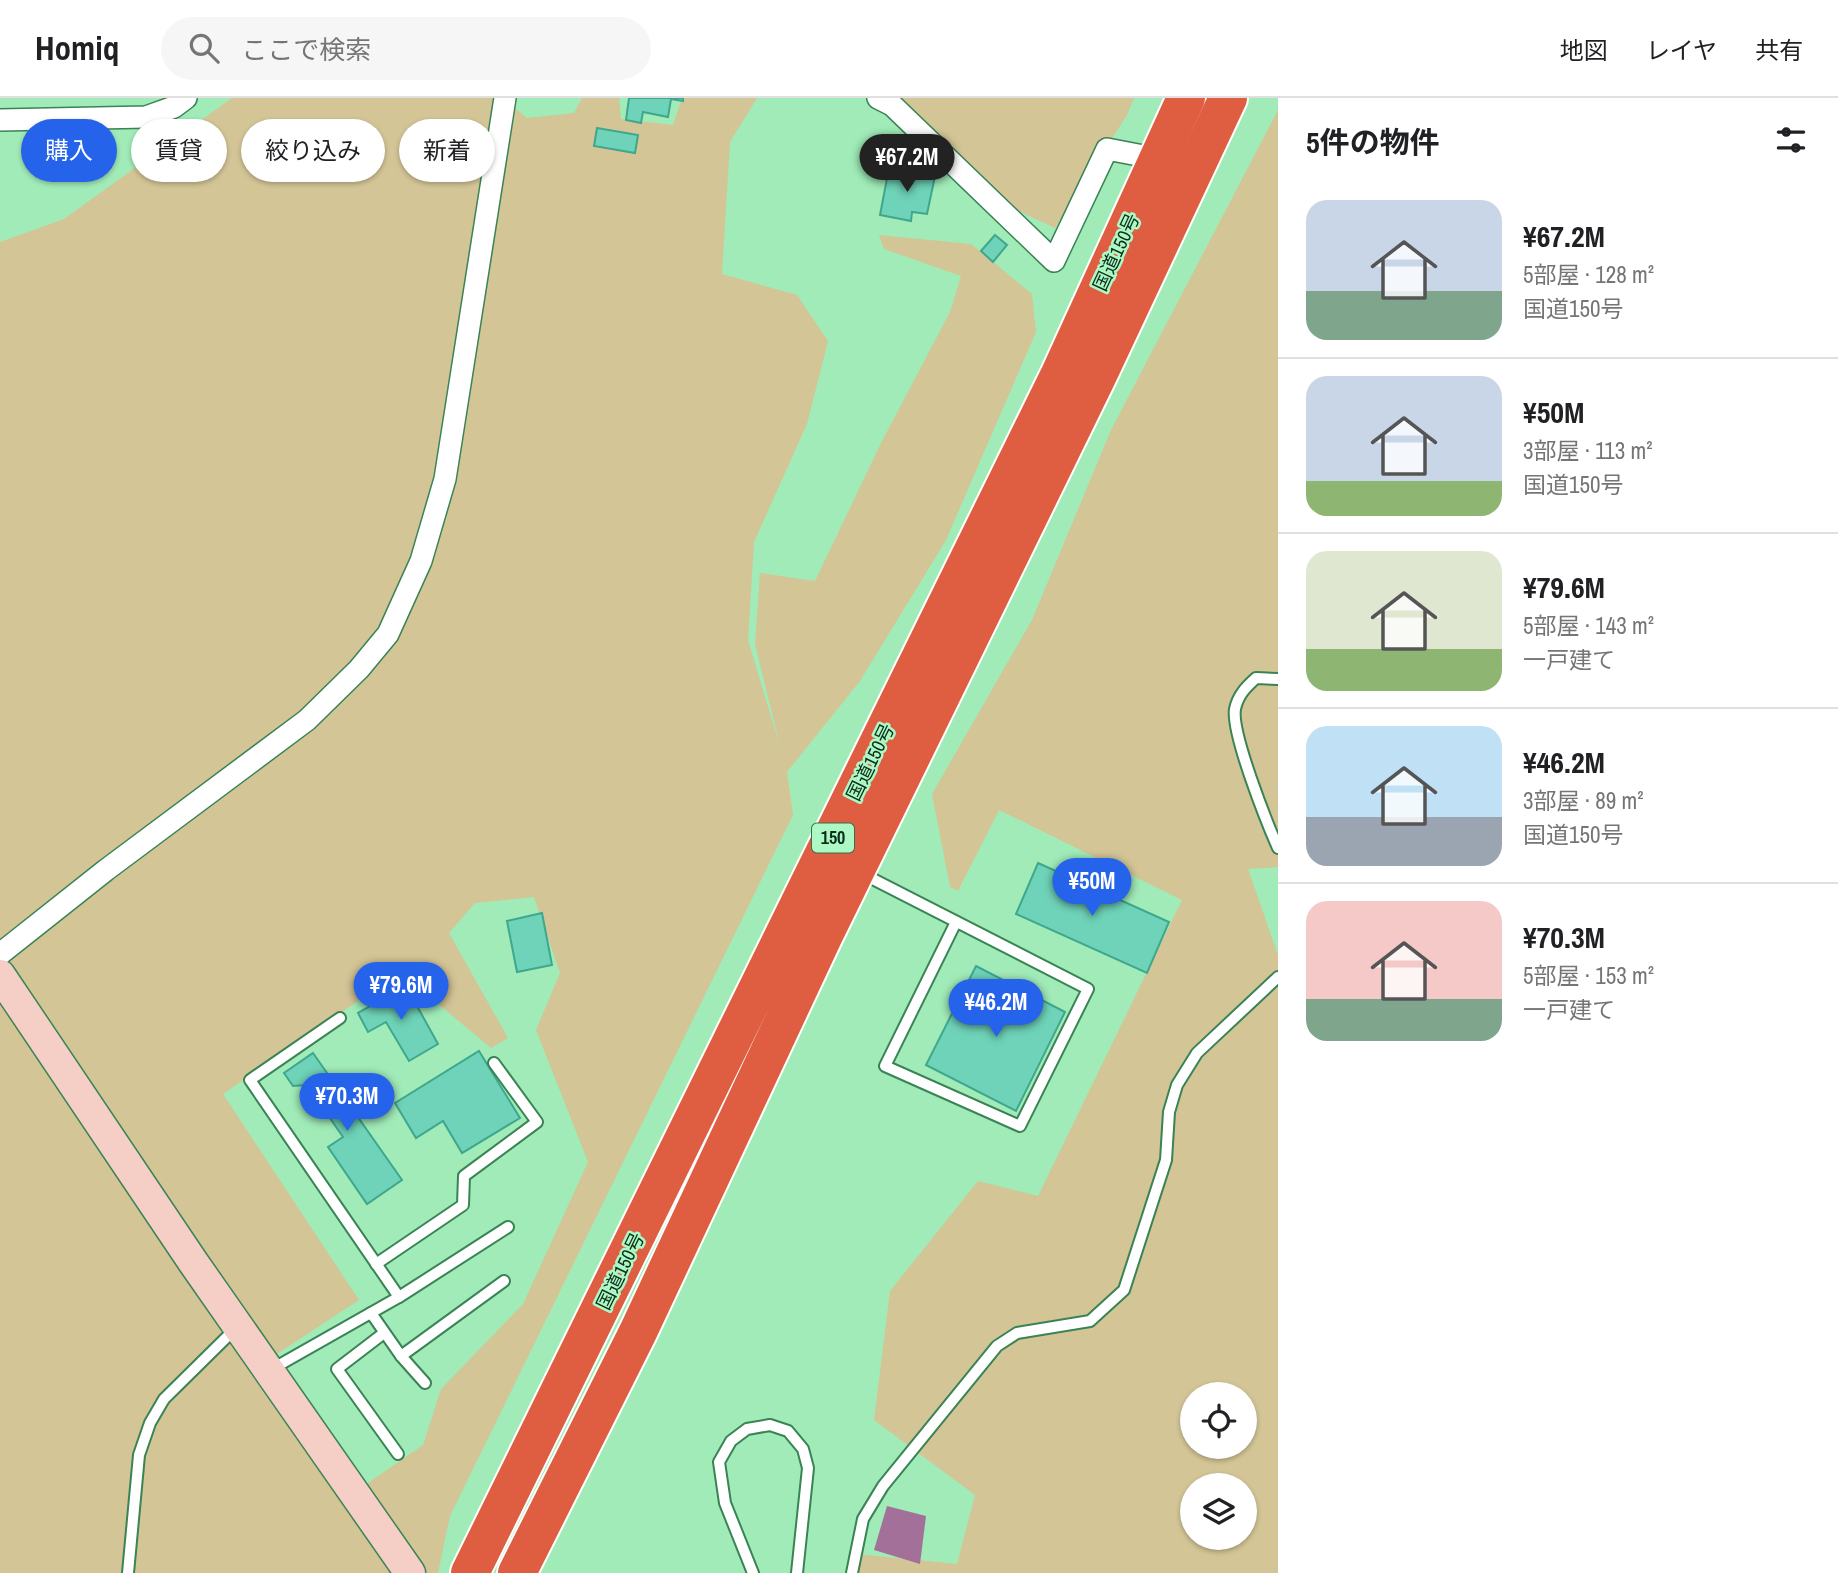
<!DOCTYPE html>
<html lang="ja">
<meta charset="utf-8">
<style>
body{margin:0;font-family:"Archivo Narrow","Noto Sans JP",sans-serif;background:#f6f6f6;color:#202124;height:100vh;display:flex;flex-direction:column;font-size:26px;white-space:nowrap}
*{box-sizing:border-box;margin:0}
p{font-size:23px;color:#757577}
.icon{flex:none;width:38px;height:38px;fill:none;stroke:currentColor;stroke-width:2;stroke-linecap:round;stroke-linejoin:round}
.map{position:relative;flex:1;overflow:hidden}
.side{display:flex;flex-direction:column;background:#fff;width:560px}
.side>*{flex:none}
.hud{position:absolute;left:21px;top:21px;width:665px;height:63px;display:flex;gap:14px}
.fabs{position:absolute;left:1180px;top:1284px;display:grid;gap:14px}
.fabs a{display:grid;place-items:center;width:77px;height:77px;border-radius:50%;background:#fff;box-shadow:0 2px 5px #0004;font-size:35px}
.price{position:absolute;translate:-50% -60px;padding:0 16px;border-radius:24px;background:#2563eb;color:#fff;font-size:23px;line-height:46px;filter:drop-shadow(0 2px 4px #0008)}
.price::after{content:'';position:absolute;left:50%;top:42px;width:21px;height:16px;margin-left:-10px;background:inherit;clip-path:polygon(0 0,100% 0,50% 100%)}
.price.active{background:#222;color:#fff}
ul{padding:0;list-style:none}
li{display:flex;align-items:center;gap:21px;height:175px;padding:0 28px}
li+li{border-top:2px solid #e0e0e0}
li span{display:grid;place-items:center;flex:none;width:196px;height:140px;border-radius:21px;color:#555}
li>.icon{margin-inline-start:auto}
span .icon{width:84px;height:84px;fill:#fffc;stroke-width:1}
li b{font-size:30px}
h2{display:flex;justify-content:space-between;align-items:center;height:84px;padding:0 28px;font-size:30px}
.tag{padding:0 24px;border-radius:32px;background:#fff;box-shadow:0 2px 5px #0004;font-size:24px;line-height:63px}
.tag.active{background:#2563eb;color:#fff}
header{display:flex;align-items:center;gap:42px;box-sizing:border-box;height:98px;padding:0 35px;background:#fff;border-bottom:2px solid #e0e0e0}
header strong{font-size:33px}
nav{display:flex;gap:38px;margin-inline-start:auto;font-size:24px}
.search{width:490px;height:63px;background:#f6f6f6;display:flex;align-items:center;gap:18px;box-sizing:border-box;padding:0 24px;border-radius:38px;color:#757577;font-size:26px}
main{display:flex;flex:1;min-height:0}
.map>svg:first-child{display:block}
</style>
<header>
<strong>Homiq</strong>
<div class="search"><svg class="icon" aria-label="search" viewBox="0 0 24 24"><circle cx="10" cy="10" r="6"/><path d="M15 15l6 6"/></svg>ここで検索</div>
<nav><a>地図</a><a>レイヤ</a><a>共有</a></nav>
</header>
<main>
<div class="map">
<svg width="1278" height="1475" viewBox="0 0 1278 1475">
<rect width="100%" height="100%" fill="#a0ebb8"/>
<g fill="#d3c596" fill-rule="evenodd">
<path d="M232,0H503L527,20L574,15L582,0H619L621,21L673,27L682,0H757L730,44L722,176L797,197L828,243L807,326L754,444L748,542L780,648L755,546L760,475L815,483L881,345L950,214L961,178L884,151L879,137L971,146L1032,196L1036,234L946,442L860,583L787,674L793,717L450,1418L438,1475H0V144L64,121ZM534,799L560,875L536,932L588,1064L523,1206L441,1291L423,1347L355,1394L254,1271L359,1202L223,996L400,874L491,950L508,940L449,835L475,805Z"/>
<polygon points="902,0 1134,0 1127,17 1055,130 1010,109"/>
<path d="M1278,12V769L1248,771L1278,857V1475H855L857,1456L957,1466L975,1397L874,1322L890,1193L978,1083L1038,1098L1182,802L999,712L958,793L950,789L932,696L1032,522L1111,332ZM1192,1297H1244V1349H1192ZM1192,1388H1244V1440H1192Z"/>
</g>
<polygon fill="#a27098" points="887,1408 926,1418 920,1466 874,1452"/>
<g fill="#6ed3b8" stroke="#3fa78d" stroke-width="2">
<polygon points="629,0 683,0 683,3 671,1 668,19 643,14 641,25 626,22"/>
<polygon points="597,30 638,37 635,55 594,48"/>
<polygon points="889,70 935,78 927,116 912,114 911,123 880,117"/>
<polygon points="995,137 1007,147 993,164 981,153"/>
<polygon points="1038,765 1169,824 1147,875 1016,816"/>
<polygon points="542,815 552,867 517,874 507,823"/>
<polygon points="976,868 1065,914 1016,1013 926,967"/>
<polygon points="406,888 438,946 409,963 386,924 368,934 358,915"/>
<polygon points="479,953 520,1020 462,1055 443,1023 416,1040 395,1005"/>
<polygon points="313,955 402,1082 367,1106 328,1049 343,1039 307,987 293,988 284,975"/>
</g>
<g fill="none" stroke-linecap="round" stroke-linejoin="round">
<g stroke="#398355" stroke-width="14">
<g id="lane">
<path d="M1278,581L1256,580C1246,589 1238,597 1235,611C1231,635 1267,725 1278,750"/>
<polyline points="861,775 1088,891 1020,1028 885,968 956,824"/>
<polyline points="376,1166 463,1107 464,1078 537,1024 494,965"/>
<polyline points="399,1199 508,1129"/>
<polyline points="371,1215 401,1258 425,1285"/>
<polyline points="384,1235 337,1271 398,1356"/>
<polyline points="401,1258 504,1183"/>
<polyline points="272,1271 399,1199 250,982 340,920"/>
<polyline points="128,1475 139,1357 150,1325 164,1301 236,1230"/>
<polyline points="753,1475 725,1405 719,1364 731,1343 747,1331 770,1327 788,1333 803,1351 808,1370 797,1475"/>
<polyline points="852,1475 863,1421 883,1388 997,1248 1017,1235 1090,1223 1124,1192 1166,1062 1169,1014 1177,987 1197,955 1278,879"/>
</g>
</g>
<g stroke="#398355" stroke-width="24">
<g id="street">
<polyline points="878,0 892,7 1054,163 1107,51 1159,61"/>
<polyline points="0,22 146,19 174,9 186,0"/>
<polyline points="0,856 106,772 307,622 359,571 388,536 421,463 445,381 505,0"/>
</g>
</g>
<g stroke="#398355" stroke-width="33">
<polyline id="secondary" points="0,877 193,1164 410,1475"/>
</g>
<g stroke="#fff" stroke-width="42">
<g id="highway">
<polyline points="470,1475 1060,276 1186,0"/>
<polyline points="517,1475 638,1234 823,839 1097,279 1228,0"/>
</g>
</g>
<use href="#lane" stroke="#fff" stroke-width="10"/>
<use href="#street" stroke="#fff" stroke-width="21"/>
<use href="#secondary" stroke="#f5cec6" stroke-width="30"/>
<use href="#highway" stroke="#df5d41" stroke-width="38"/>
</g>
<g text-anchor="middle" stroke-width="5" stroke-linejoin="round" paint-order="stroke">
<rect fill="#adf9c5" stroke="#3e6a4d" stroke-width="2" x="812" y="725.5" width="42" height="29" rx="5"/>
<g font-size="18" font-weight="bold" fill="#0e2d1a">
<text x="833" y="746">150</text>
</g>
<g font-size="19" fill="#0e2d1a" stroke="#adf9c5">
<text transform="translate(1116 154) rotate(-65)" y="7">国道150号</text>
<text transform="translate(870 664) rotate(-64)" y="7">国道150号</text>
<text transform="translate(620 1173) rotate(-64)" y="7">国道150号</text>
</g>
</g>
</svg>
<div class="fabs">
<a><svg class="icon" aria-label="locate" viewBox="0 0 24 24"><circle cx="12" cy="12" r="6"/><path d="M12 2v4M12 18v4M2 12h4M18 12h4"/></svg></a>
<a><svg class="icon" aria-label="layers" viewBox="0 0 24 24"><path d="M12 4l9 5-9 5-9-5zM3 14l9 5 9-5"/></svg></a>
</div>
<b class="price active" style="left:907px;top:96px">¥67.2M</b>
<b class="price" style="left:1092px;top:820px">¥50M</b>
<b class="price" style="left:401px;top:924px">¥79.6M</b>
<b class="price" style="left:996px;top:941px">¥46.2M</b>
<b class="price" style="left:347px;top:1035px">¥70.3M</b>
<div class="hud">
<a class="tag active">購入</a>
<a class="tag">賃貸</a>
<a class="tag">絞り込み</a>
<a class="tag">新着</a>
</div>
</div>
<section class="side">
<h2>5件の物件<svg class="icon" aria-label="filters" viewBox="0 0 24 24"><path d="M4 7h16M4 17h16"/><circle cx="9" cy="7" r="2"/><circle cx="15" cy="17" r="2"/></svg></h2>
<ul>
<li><span style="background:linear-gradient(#c9d6e8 65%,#7fa58c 0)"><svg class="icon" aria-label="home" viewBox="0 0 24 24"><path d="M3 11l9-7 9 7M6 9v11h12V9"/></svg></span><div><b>¥67.2M</b><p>5部屋 · 128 m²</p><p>国道150号</p></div></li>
<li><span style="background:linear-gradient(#c9d6e8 75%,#8fb573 0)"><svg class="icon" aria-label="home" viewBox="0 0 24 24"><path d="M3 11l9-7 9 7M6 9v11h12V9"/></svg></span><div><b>¥50M</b><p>3部屋 · 113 m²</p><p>国道150号</p></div></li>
<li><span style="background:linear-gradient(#dfe7d0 70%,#8fb573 0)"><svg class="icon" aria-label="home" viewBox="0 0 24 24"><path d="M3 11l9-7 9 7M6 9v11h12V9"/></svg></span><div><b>¥79.6M</b><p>5部屋 · 143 m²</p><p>一戸建て</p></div></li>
<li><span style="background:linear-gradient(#bfe0f5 65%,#9aa5b1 0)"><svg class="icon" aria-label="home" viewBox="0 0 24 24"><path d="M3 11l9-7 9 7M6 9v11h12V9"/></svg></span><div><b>¥46.2M</b><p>3部屋 · 89 m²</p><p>国道150号</p></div></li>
<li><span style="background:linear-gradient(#f6c9c9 70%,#7fa58c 0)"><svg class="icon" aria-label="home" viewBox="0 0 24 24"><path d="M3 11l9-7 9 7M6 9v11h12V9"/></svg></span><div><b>¥70.3M</b><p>5部屋 · 153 m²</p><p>一戸建て</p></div></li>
</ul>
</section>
</main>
